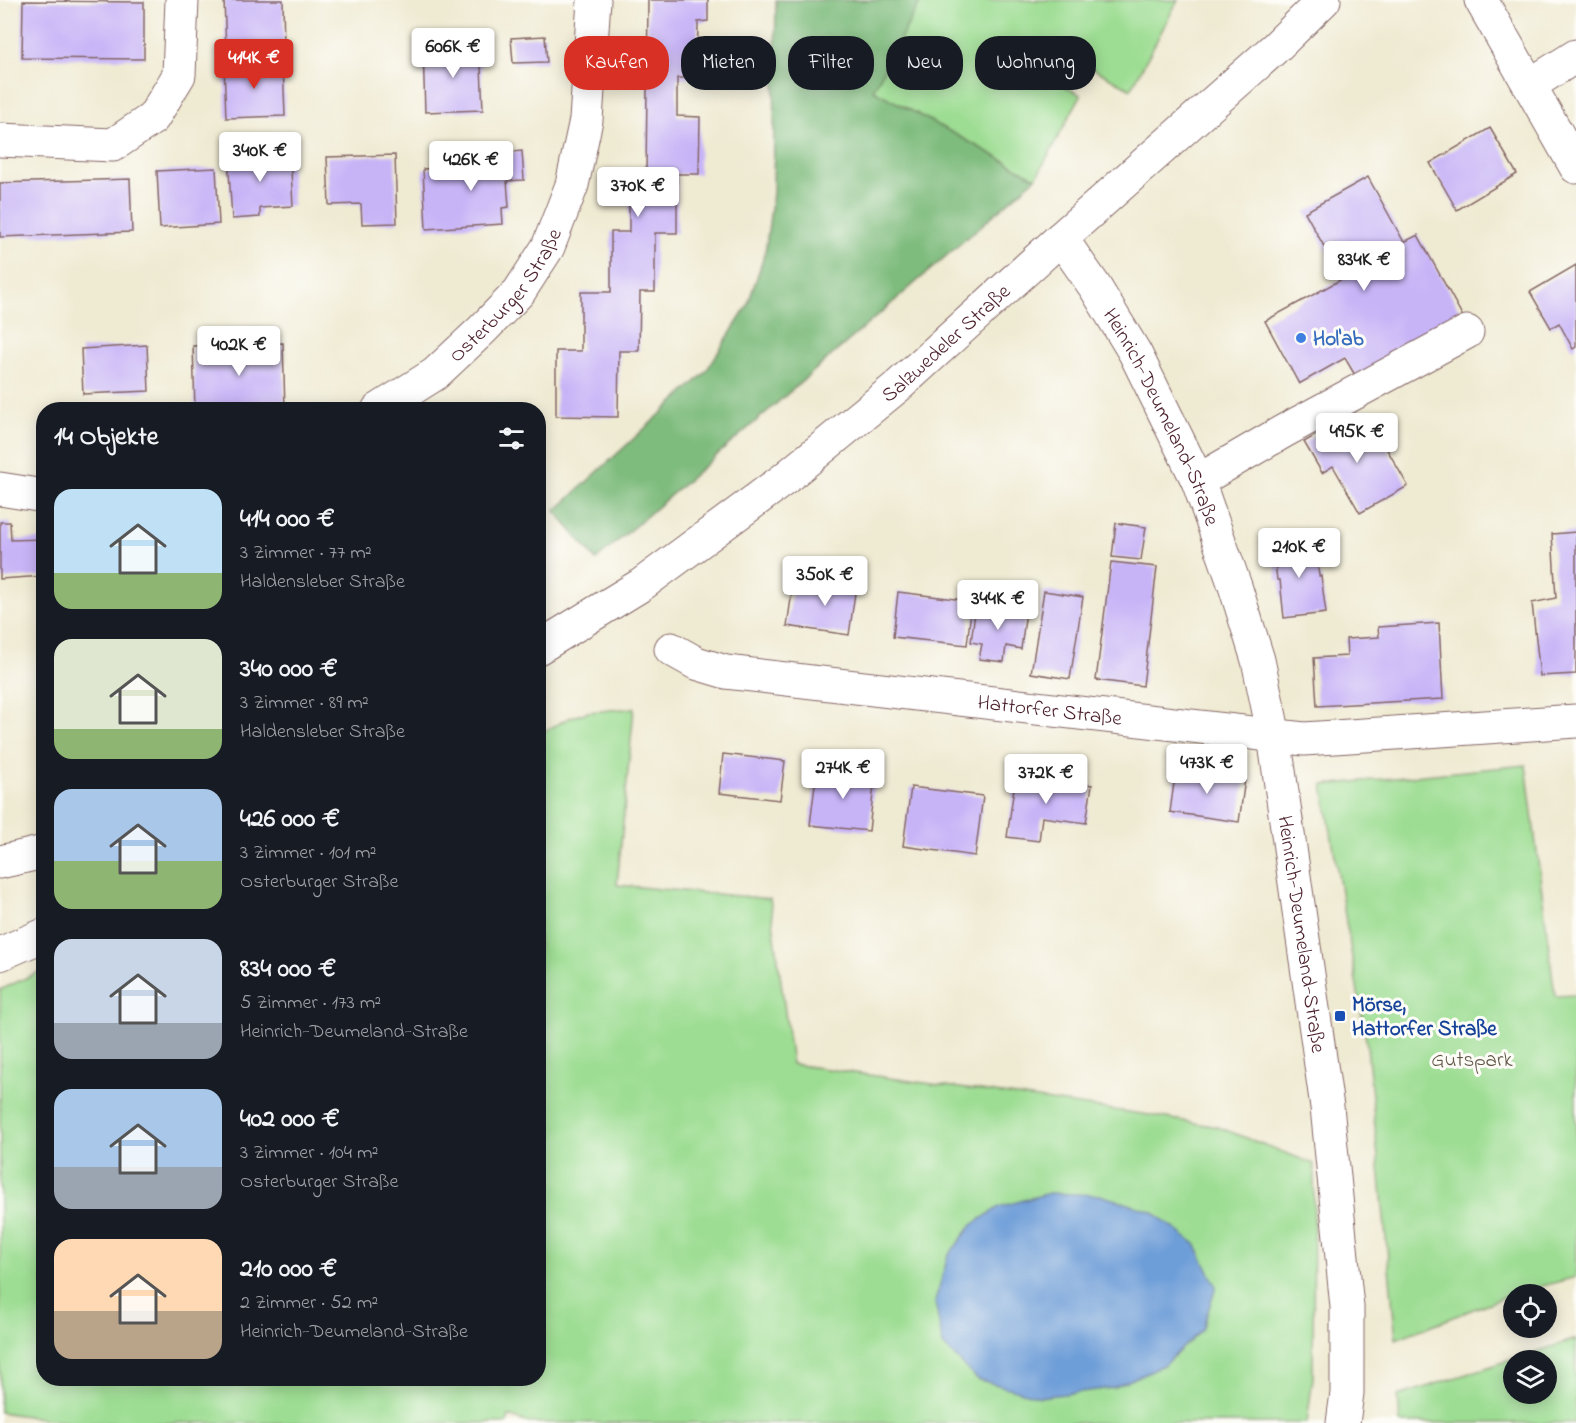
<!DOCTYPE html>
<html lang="de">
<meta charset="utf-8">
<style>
body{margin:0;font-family:"Indie Flower",sans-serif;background:#242831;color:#f1f3f6;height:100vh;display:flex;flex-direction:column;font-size:22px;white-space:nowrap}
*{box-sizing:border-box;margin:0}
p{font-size:20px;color:#9ea1a6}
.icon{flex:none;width:33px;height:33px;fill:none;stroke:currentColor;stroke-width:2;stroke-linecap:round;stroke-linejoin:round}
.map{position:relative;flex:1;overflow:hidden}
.side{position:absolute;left:36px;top:402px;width:510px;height:984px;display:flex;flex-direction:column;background:#171b24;border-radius:24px;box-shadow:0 3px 15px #0003}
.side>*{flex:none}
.hud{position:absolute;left:564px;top:36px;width:570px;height:54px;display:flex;gap:12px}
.buttons{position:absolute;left:1503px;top:1284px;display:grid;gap:12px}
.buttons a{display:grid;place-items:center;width:54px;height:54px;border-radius:50%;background:#171b24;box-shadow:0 3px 15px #0003;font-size:30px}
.price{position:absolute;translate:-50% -51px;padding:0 14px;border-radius:6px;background:#fff;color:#222;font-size:20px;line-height:39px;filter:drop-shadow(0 2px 3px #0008)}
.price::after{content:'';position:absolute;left:50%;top:36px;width:18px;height:14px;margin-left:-9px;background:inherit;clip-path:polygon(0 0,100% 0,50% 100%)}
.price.on{background:#d93025;color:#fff}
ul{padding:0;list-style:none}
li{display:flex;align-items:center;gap:18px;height:150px;padding:0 18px}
li span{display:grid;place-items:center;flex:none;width:168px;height:120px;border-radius:18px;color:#555}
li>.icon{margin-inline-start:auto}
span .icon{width:72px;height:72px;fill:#fffc;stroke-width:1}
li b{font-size:26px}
h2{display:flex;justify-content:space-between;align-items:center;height:72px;padding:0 18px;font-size:26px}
.pill{padding:0 21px;border-radius:24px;background:#171b24;box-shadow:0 3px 15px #0003;font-size:21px;line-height:54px}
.pill.on{background:#d93025;color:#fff}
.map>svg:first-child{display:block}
</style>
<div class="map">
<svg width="1576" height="1423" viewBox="0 0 1576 1423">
<rect width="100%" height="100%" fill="#fdfcf7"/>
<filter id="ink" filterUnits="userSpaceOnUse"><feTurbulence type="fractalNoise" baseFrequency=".0167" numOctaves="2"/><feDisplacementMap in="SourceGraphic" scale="12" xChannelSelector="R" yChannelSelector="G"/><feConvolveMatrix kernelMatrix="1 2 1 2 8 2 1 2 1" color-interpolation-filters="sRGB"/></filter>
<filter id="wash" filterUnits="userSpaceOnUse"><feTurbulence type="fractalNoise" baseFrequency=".008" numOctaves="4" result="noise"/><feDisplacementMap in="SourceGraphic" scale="24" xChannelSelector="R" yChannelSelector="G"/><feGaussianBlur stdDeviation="1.35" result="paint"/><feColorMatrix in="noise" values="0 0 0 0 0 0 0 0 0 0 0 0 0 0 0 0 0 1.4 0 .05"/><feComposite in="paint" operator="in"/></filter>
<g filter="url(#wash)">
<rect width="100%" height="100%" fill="#efead2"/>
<g fill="#9ddd93" stroke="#747e5f" stroke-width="1.5" fill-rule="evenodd">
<polygon points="921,0 1178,0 1131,89 1054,48 1041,73 1081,95 1036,178 873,90"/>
<polygon points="634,708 617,885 770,899 792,1064 1149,1115 1218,1127 1314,1164 1313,1377 1307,1423 529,1423 509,1416 507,1423 73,1423 0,1412 0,990 43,970 44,1378 538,1378 539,734 569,718 588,712"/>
<polygon points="1526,765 1555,996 1576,995 1576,1277 1510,1295 1396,1339 1367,1046 1323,785"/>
<path d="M1576,1339V1423H1400L1398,1396ZM1514,1360H1546V1394H1514Z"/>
</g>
<polygon fill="#7ebc7d" stroke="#646e54" stroke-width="1.5" points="776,0 921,0 873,90 1036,178 596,560 555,511 705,373 747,307 765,253 773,193"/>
<polygon fill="#6e9ed8" stroke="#5c5e82" stroke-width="1.5" points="1049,1193 1100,1195 1151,1211 1195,1244 1216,1286 1202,1330 1165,1364 1113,1388 1040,1397 977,1379 943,1345 935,1302 948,1256 972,1225 999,1207"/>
<g id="blocks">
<g fill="#c7b4f7">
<polygon points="224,0 283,0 284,48 226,50"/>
<polygon points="648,0 708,0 708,21 698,22 697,78 677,78 677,116 700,117 699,174 677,174 677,233 655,233 655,292 640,292 639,351 619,351 618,417 556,416 556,351 581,351 581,292 611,292 611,232 629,232 629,174 646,174"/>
<polygon points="23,1 144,2 144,59 22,58"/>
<polygon points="545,36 547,62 513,63 511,38"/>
<polygon points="480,46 483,110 425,112 423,49"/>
<polygon points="283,63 285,116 226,118 224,65"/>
<polygon points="1490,128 1517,174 1457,210 1430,163"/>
<polygon points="522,151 524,180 507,181 509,207 502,208 503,224 426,229 423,169 489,165 489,154"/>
<polygon points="290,152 293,206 260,208 260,217 232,219 228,156"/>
<polygon points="395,155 397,223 362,224 361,204 329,205 327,157"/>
<polygon points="216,168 219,224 160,228 157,171"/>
<polygon points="1368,177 1404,242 1418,235 1463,317 1356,377 1345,358 1299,384 1265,321 1342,279 1305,212"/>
<polygon points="130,179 132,232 0,237 0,183"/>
<polygon points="1576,265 1576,347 1573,349 1559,323 1551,328 1530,292"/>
<polygon points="283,343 285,408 195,410 193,346"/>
<polygon points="147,345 149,391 83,394 81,349"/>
<polygon points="1347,417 1365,448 1381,439 1408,486 1360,513 1333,466 1322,473 1304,442"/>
<polygon points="0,522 10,522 11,540 44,539 44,576 0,579"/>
<polygon points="1116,523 1146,527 1141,560 1112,557"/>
<polygon points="1576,532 1576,674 1540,676 1532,603 1556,598 1552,534"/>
<polygon points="1315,540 1319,576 1321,576 1326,613 1284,618 1280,580 1277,580 1273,544"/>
<polygon points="1111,562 1157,567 1143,686 1096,680"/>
<polygon points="827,575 857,579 849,635 787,626 792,592 823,597"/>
<polygon points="1044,591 1083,597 1070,679 1031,673"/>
<polygon points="898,592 972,601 967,645 893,637"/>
<polygon points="976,605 1026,611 1021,649 1006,646 1004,662 979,659 982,644 971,642"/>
<polygon points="1439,623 1443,699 1317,706 1314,658 1347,656 1346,639 1379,637 1378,627"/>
<polygon points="723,754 785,761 780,800 719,793"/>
<polygon points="1176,768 1245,779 1239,822 1170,812"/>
<polygon points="817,769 875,775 869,831 810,825"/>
<polygon points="1016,774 1092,785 1086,823 1042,817 1039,841 1007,837"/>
<polygon points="911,787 983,796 975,856 903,846"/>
</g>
</g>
</g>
<g filter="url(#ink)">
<use href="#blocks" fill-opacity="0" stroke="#846665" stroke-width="1.5"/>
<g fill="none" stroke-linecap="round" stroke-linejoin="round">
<g stroke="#846665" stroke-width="35">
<g id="minor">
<polyline points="1481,0 1576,167"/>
<polyline points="1530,85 1576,56"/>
<polyline points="0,140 113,145 153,118 179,75 182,0"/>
<path id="s1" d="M1061,238L1095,287L1135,353L1198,481L1235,586L1258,660L1274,736L1327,1107L1347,1307V1393L1343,1423"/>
<path id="s2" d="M378,410L435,374L482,330L519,292L548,247L572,185L586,120L594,0"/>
<polyline points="1198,481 1284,431 1467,332"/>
<polyline points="0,489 44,496"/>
<path id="s3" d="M538,648L641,585L783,480L898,386L1061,238L1276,47L1324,0"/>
<path id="s4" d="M671,649L696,663L726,672L1304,739L1576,721"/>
<polyline points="0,862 44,852"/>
<polyline points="0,954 44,935"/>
</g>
</g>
<use href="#minor" stroke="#fff" stroke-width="33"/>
</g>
</g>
<circle fill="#3f7fe0" stroke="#fdfcf7" stroke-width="2" cx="1301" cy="338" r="6"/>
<rect fill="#1a4fb4" stroke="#fdfcf7" stroke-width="2" x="1334" y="1010" width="12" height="12" rx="3"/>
<g text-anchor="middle" stroke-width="6" stroke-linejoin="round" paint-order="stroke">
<g font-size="21" fill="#4a1f2b" stroke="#fdfcf7">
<text dy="7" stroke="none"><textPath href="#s2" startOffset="174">Osterburger Straße</textPath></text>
<text dy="7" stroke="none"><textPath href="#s3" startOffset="510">Salzwedeler Straße</textPath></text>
<text dy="7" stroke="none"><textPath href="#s1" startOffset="206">Heinrich-Deumeland-Straße</textPath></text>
<text dy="7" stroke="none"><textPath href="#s4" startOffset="386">Hattorfer Straße</textPath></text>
<text dy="7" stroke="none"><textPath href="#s1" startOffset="746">Heinrich-Deumeland-Straße</textPath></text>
</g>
<g font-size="21" font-weight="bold" fill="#366cbe" stroke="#fdfcf7" text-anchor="start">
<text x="1313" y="345">Hol'ab</text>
</g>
<g font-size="21" font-weight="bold" fill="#164399" stroke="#fdfcf7" text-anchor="start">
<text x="1352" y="1011">Mörse,<tspan x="1352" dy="24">Hattorfer Straße</tspan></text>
</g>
<g font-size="21" fill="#63584a" stroke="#fdfcf7">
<text x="1472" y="1066">Gutspark</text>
</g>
</g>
</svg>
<div class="buttons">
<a><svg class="icon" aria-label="locate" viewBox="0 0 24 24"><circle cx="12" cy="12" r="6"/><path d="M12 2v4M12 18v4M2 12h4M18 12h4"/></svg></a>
<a><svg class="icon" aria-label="layers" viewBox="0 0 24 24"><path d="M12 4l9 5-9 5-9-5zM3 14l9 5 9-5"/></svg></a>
</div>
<b class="price" style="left:453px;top:79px">606K €</b>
<b class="price on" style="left:254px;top:90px">414K €</b>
<b class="price" style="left:260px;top:183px">340K €</b>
<b class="price" style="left:471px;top:192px">426K €</b>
<b class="price" style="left:638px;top:218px">370K €</b>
<b class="price" style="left:1364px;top:292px">834K €</b>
<b class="price" style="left:239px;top:377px">402K €</b>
<b class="price" style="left:1357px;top:464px">495K €</b>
<b class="price" style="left:1299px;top:579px">210K €</b>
<b class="price" style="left:825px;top:607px">350K €</b>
<b class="price" style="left:998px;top:631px">344K €</b>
<b class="price" style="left:1207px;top:795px">473K €</b>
<b class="price" style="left:843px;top:800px">274K €</b>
<b class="price" style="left:1046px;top:805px">372K €</b>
<div class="hud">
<a class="pill on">Kaufen</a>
<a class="pill">Mieten</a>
<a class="pill">Filter</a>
<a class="pill">Neu</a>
<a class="pill">Wohnung</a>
</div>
<section class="side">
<h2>14 Objekte<svg class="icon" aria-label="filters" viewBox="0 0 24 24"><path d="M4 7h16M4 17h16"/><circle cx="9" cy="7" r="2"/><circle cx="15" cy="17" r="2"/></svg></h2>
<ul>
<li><span style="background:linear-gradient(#bfe0f5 70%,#8fb573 0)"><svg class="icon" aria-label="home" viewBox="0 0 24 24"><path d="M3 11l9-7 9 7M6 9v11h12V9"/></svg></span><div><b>414 000 €</b><p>3 Zimmer · 77 m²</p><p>Haldensleber Straße</p></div></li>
<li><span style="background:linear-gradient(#dfe7d0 75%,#8fb573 0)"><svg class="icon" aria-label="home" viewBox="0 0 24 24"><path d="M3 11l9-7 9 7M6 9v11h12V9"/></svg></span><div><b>340 000 €</b><p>3 Zimmer · 89 m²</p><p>Haldensleber Straße</p></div></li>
<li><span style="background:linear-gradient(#a9c7e8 60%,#8fb573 0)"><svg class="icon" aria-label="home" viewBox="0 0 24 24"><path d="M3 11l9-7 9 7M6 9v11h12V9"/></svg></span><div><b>426 000 €</b><p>3 Zimmer · 101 m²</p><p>Osterburger Straße</p></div></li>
<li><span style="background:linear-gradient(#c9d6e8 70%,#9aa5b1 0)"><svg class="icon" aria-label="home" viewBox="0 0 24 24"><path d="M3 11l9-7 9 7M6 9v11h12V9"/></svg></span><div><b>834 000 €</b><p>5 Zimmer · 173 m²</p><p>Heinrich-Deumeland-Straße</p></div></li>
<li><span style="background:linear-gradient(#a9c7e8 65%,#9aa5b1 0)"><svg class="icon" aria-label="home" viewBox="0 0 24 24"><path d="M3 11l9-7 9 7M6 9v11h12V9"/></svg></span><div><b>402 000 €</b><p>3 Zimmer · 104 m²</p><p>Osterburger Straße</p></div></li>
<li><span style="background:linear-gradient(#ffd9b3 60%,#b9a48a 0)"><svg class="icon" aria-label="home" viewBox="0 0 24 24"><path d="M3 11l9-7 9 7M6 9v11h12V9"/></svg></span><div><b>210 000 €</b><p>2 Zimmer · 52 m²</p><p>Heinrich-Deumeland-Straße</p></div></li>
</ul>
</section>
</div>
